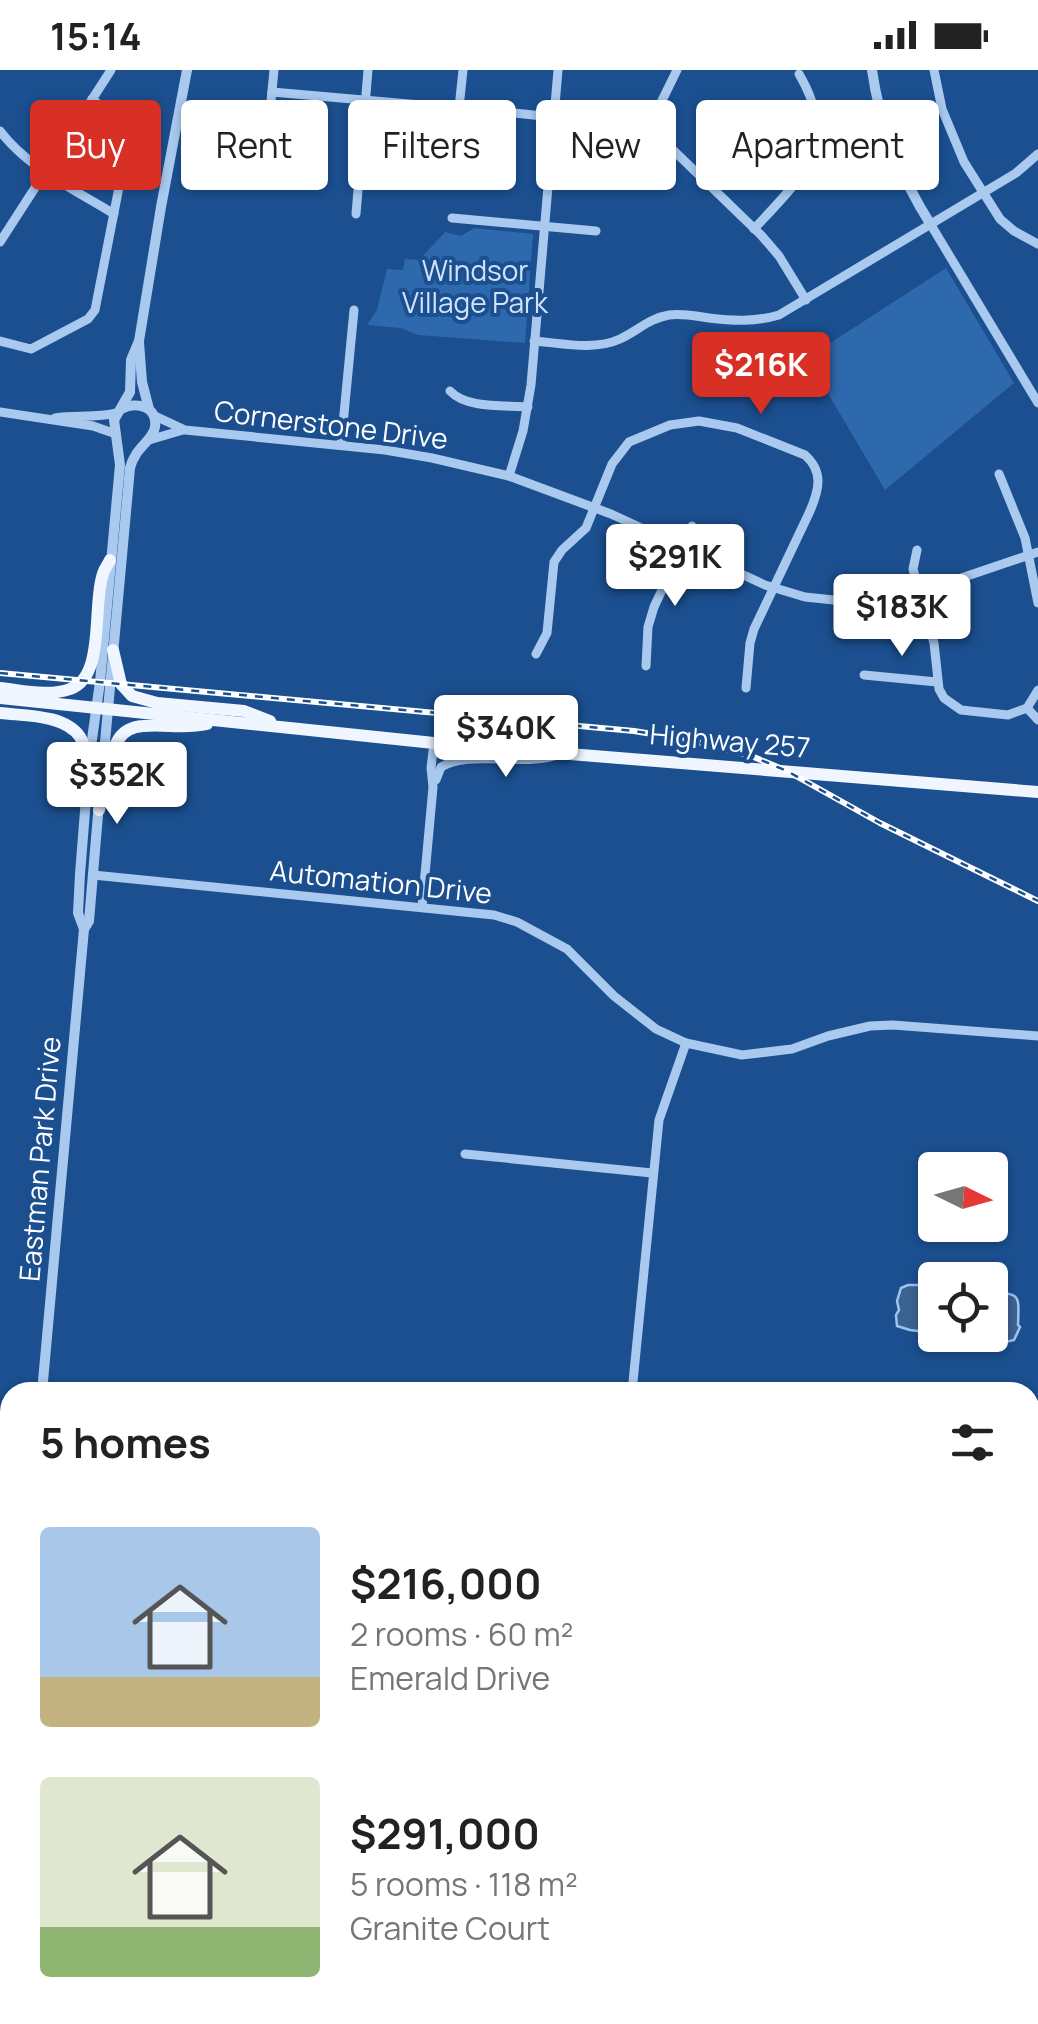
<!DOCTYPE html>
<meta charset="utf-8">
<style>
body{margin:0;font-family:Manrope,sans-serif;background:#f2f2f2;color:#222;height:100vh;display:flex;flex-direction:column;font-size:38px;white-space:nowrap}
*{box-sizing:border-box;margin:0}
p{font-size:32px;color:#767676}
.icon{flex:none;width:55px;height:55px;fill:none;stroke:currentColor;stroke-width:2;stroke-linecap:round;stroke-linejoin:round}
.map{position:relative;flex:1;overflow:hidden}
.details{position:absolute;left:0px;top:1312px;width:1040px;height:642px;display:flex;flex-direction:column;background:#fff;border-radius:30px 30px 0 0;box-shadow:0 2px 8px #0004}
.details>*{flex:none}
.guide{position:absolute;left:30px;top:30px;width:980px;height:90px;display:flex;gap:20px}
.needle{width:65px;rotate:95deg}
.buttons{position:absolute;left:918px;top:1082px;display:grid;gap:20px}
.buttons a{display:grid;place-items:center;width:90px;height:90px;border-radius:10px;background:#fff;box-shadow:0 2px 8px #0004;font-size:50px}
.price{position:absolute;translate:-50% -85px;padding:0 22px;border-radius:10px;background:#fff;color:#222;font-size:32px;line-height:65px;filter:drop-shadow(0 2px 5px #0008)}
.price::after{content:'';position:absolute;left:50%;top:60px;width:30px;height:22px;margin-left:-15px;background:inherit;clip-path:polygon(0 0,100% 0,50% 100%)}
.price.active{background:#d93025;color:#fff}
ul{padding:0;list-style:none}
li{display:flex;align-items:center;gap:30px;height:250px;padding:0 40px}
li span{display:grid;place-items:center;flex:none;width:280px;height:200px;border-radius:10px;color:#555}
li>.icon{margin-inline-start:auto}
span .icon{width:120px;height:120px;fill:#fffc;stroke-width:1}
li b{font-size:42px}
h2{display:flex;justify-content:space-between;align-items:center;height:120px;padding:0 40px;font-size:42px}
.pill{padding:0 35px;border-radius:10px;background:#fff;box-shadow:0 2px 8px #0004;font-size:35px;line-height:90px}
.pill.active{background:#d93025;color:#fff}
.status{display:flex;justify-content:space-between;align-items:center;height:70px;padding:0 50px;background:#fff;direction:ltr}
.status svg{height:28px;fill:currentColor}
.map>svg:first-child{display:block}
</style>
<div class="status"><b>15:14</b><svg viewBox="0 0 49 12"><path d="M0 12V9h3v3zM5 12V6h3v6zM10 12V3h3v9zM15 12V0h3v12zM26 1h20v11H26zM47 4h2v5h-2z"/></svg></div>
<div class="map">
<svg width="1038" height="1954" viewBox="0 0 1038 1954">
<rect width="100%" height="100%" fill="#1b4f8f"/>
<g fill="#2e69ad">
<polygon points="474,158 533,164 525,273 418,265 401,258 367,255 377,240 387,199 403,200 405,189 419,190 445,162 461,166"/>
<polygon points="946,198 1014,313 885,420 807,288"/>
<polygon points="10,1826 10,1945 992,1945 991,1954 0,1954"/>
</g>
<g fill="#3c6290" stroke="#9cc4f0" stroke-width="2.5">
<polygon points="922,1215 935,1217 935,1263 910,1260 897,1256 896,1245 899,1240 897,1231 901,1218 908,1215"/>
<path d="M990,1222C1021,1224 1019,1224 1018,1255L1020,1257L1014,1270L1006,1272L954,1265H990Z"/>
</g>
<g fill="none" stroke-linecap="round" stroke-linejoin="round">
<g stroke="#a9c9ee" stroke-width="9">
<polyline points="934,0 942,39 964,92 1000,149 1014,161 1038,174"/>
<polyline points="272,22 524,44 618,54 641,59 670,77 761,165 779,186 806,230"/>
<polyline points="459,38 463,0"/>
<path d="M0,61C28,98 75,120 114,144"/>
<polyline points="647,61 677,0"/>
<polyline points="265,93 274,0"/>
<polyline points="356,144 368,0"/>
<polyline points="452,148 596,161"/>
<polyline points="931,155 1038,333"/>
<path d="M754,159C801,108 841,75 799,4"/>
<polyline points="0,172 111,0"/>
<polyline points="0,271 31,279 88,249 95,240 128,71 128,56 92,29"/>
<path d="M534,271C561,273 594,281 620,269C637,261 650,248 669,245C682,243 695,246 709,248C733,251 755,252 779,245L1016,103L1038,84"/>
<path d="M450,321C467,339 504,335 528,337"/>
<polyline points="0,342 93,356 116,364"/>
<polyline points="153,345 185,360 385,380 432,388 509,406 611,444 765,515 805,527 843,531 897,527 920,522 1038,482"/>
<path d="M55,348C76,345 96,348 117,343"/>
<polyline points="149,370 183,360"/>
<polyline points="341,375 354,240"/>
<polyline points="999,404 1025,468 1038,533"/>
<polyline points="509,406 523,361 531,315 558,0"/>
<polyline points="917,480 913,499 934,573 939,619 944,628 961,640 1008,645 1027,638 1038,620"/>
<path d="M536,584L547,563L554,492L562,480L586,458L612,394L629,372L670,355L699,351L737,358L805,385C824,402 819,420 810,441L754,559L750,573L746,618"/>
<polyline points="646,596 648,557 654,537 692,456"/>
<polyline points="864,605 937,612"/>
<polyline points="1027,638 1038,650"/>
<path d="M436,710L441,697C468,680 520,696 554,686"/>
<polyline points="93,805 494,845 517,852 567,879 614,926 656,959 686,973 742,985 792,979 828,966 870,956 893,955 1038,966"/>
<polyline points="422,837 433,717 431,698 434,673"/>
<polyline points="465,1084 652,1103"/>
<polyline points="632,1322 659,1050 686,973"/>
<polyline points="1030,1643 1038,1545"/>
<polyline points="132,1945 142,1954"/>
</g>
<g stroke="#a9c9ee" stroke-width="10">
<path d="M872,0C880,57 900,106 931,155"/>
<polyline points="139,272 142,312 149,339"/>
<path d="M101,716L130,398C135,377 153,371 155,357C158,336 136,331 121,339"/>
<polyline points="84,859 78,843 80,804 89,691 100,612 120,395 114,350 130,322 131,290 139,271 161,137 187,0"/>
<polyline points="42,1322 84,859 89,851 99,733"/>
<polyline points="0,1831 10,1708"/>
</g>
<g stroke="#f0f6ff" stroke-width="12">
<polyline points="113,580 121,614 132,626 157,633 244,641 270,651"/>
<path d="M0,618C21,620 49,627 70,619C106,607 92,533 103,504C104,499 108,495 110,490"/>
<polyline points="0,628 434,673 1038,722"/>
<path d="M0,643C24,646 65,644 80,667C84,674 86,683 89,691"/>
<path d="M99,740C101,730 105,719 107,709C113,686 112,658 143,656C165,654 185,659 207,654"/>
</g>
<g stroke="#fff" stroke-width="6">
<polyline id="rail" points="0,603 634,661 689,670 749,685 787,701 880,753 1038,831"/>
</g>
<use href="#rail" stroke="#1b4f8f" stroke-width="2.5" stroke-dasharray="8" stroke-linecap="butt"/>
</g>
<g text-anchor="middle" stroke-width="8" stroke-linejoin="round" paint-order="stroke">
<g font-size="28" fill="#cfe3fa" stroke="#1b4f8f">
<text x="475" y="211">Windsor<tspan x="475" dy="32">Village Park</tspan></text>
</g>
<g font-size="28" fill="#fff" stroke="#1b4f8f">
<text transform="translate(331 355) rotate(7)" y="10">Cornerstone Drive</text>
<text transform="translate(730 671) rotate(5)" y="10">Highway 257</text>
<text transform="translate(381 812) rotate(6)" y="10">Automation Drive</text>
<text transform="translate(40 1089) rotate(-85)" y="10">Eastman Park Drive</text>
</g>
</g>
</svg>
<div class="buttons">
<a><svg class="needle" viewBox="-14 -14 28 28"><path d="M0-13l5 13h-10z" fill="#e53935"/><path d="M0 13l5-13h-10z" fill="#767676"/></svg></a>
<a><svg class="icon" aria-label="locate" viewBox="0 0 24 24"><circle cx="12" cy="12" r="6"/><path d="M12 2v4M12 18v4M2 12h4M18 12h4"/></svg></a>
</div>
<b class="price active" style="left:761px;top:347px">$216K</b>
<b class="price" style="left:675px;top:539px">$291K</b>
<b class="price" style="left:902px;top:589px">$183K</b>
<b class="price" style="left:506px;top:710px">$340K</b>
<b class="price" style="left:117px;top:757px">$352K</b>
<div class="guide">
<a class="pill active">Buy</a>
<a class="pill">Rent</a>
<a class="pill">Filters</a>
<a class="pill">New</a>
<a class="pill">Apartment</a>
</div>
<section class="details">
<h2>5 homes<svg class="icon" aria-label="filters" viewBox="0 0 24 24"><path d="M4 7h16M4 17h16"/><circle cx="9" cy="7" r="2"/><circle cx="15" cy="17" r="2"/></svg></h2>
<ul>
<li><span style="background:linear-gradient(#a9c7e8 75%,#c2b280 0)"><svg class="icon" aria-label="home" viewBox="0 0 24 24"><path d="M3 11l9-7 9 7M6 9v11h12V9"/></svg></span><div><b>$216,000</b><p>2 rooms · 60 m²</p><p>Emerald Drive</p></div></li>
<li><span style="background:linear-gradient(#dfe7d0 75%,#8fb573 0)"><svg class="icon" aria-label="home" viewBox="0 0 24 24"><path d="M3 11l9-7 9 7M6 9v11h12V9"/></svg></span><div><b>$291,000</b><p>5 rooms · 118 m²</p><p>Granite Court</p></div></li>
</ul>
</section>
</div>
